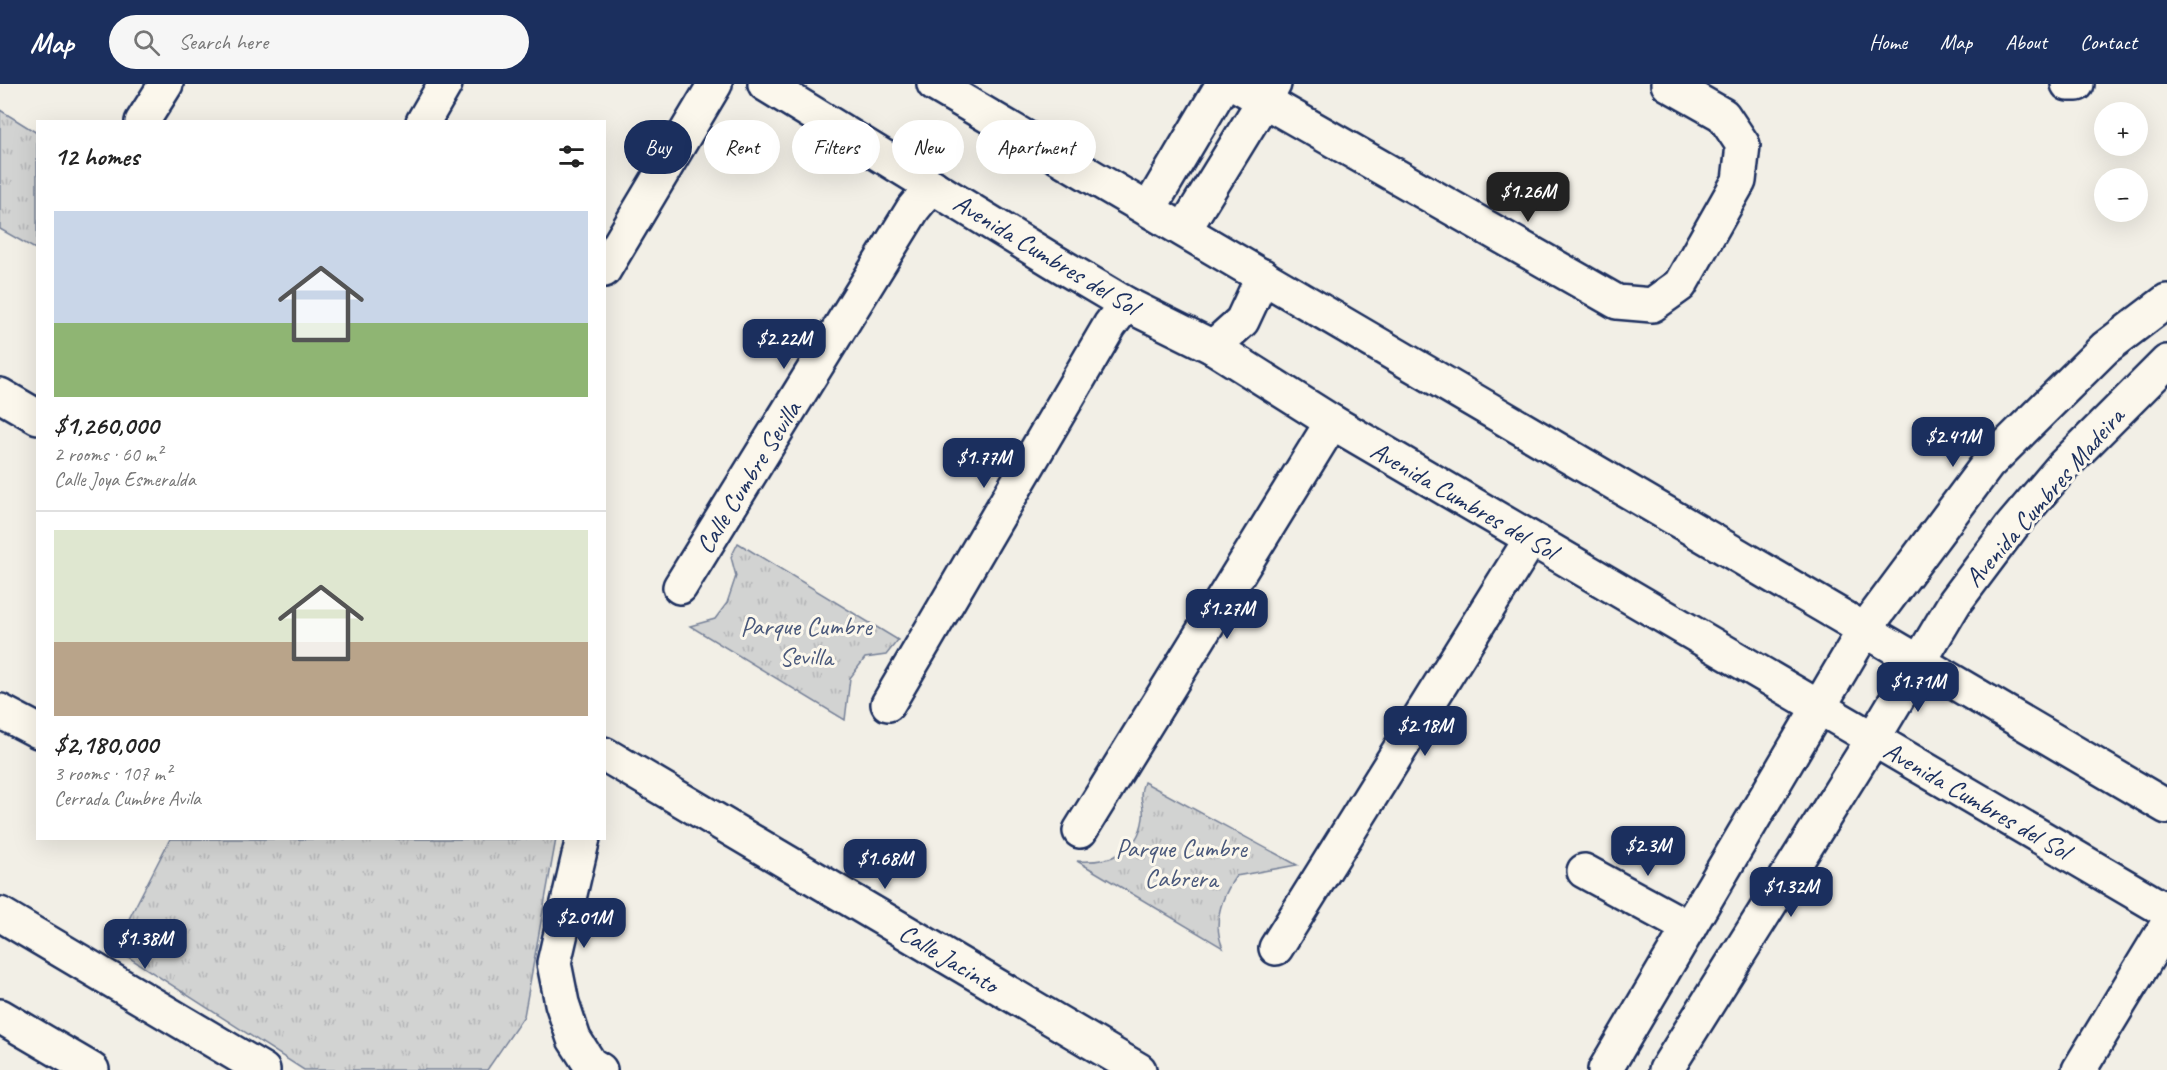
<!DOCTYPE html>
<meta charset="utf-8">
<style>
body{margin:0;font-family:Caveat,sans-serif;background:#f6f6f6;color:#222;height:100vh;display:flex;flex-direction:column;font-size:22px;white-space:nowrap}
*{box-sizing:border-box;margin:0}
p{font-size:20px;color:#767676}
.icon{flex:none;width:33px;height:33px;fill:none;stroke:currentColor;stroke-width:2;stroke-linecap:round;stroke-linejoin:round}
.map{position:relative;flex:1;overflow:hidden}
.panel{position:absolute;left:36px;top:36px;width:570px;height:720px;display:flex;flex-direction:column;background:#fff;border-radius:0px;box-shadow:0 6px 24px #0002}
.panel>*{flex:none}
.top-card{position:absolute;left:624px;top:36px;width:570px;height:54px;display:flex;gap:12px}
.buttons{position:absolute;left:2094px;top:18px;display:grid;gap:12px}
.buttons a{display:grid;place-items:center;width:54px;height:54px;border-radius:50%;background:#fff;box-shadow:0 6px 24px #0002;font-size:30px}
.price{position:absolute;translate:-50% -51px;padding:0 14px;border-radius:12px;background:#1b2f5e;color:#fff;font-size:20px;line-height:39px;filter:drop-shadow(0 2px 3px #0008)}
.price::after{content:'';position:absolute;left:50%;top:36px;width:18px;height:14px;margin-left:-9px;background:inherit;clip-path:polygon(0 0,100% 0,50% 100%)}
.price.active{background:#222;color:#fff}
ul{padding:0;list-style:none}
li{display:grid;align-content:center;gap:12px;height:318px;padding:0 18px}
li+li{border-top:2px solid #e0e0e0}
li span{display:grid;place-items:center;height:186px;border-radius:0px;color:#555}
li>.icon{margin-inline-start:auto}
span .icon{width:108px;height:108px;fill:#fffc;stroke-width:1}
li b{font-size:26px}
h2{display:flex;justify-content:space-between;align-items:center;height:72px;padding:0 18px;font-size:26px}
.pill{padding:0 21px;border-radius:27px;background:#fff;box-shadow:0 6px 24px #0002;font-size:21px;line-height:54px}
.pill.active{background:#1b2f5e;color:#fff}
header{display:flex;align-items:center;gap:36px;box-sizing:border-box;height:84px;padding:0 30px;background:#1b2f5e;color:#fff}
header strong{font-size:28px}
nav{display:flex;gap:33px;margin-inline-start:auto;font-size:21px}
.search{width:420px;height:54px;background:#f6f6f6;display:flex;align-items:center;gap:15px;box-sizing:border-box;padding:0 21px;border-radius:33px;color:#767676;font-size:22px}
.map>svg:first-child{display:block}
</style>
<header>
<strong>Map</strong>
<div class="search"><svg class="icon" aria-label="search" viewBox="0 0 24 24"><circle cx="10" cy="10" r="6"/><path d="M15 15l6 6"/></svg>Search here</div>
<nav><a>Home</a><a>Map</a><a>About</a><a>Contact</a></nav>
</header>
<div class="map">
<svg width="2167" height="986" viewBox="0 0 2167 986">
<defs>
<pattern id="park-tufts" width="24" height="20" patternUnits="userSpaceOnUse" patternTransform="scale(1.5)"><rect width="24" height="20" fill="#d2d3d2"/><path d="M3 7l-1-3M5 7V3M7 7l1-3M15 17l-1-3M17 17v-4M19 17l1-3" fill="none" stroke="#b4b5b7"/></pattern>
</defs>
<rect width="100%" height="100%" fill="#f2efe6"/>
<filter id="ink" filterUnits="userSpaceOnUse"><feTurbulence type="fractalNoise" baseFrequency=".0167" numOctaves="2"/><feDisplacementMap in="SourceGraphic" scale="12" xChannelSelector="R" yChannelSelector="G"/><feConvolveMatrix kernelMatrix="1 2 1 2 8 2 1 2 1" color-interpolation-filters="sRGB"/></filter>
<g filter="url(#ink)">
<g fill="url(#park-tufts)" stroke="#768198" stroke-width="1.5">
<polygon points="0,26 37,49 37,166 0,145"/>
<polygon points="738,459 898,556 886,571 865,574 850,594 845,636 690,542 715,535 727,519 736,492 731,473"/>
<path d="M1144,698L1297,781L1236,792C1221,814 1212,839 1223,864L1077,777C1108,779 1138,770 1143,734C1145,719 1137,715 1144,698Z"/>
<polygon points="170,755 556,755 524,932 487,986 304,986 114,864"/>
</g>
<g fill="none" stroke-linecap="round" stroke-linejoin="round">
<g stroke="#1b2f5e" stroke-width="38">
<g id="minor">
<polyline points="1235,0 1617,218 1652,221 1680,201 1739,97 1743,61 1723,31 1668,0"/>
<polyline points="2068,0 2077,0"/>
<polyline points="142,38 166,0"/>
<polyline points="423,38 445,0"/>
<polyline points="1149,125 1223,0"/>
<polyline points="1184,146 1274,0"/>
<polyline points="604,186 715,0"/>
<polyline points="0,311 38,333"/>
<polyline points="680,503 913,125 932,102"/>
<polyline points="888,620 1110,241 1126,220"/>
<polyline points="0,627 38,647"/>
<polyline points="604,670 1139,986"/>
<polyline points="1080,747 1332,338"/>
<polyline points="583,754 554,879 562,919 574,955 590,980 600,986"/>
<polyline points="1584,787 1689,844"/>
<polyline points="0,830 263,986"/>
<polyline points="1276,864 1531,455"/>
<polyline points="0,932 92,986"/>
<polyline points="1605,986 1865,545 1988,380 2105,264 2167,217"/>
<polyline points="1666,986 1873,655 1955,518 2012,442 2062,383 2167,278"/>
<polyline points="2079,986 2167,841"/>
</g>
</g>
<g stroke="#1b2f5e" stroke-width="38">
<g id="major">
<polyline points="765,0 1055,178 1126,220 1213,263 1332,338 2167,827"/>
<polyline points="934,0 2167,723"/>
<polyline points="1213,263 1242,237 1263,192"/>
</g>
</g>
<use href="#minor" stroke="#fbf7ec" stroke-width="33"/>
<use href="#major" stroke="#fbf7ec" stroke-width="33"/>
</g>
</g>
<g text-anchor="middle" stroke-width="6" stroke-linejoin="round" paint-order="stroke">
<g font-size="26" fill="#1b2f5e" stroke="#fbf7ec">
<text transform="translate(1046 170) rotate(31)" y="9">Avenida Cumbres del Sol</text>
<text transform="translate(748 393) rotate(-58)" y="9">Calle Cumbre Sevilla</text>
<text transform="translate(2044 413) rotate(-49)" y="9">Avenida Cumbres Madeira</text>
<text transform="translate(1464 416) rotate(30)" y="9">Avenida Cumbres del Sol</text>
<text transform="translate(1977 716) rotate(30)" y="9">Avenida Cumbres del Sol</text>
<text transform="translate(949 874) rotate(31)" y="9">Calle Jacinto</text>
</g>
<g font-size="26" fill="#49587b" stroke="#fbf7ec">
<text x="806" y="551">Parque Cumbre<tspan x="806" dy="30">Sevilla</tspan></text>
<text x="1181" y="773">Parque Cumbre<tspan x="1181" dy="30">Cabrera</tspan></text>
</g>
</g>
</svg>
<div class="buttons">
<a>+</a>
<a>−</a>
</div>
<b class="price active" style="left:1528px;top:139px">$1.26M</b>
<b class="price" style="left:784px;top:286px">$2.22M</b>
<b class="price" style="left:1953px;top:384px">$2.41M</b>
<b class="price" style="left:984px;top:405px">$1.77M</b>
<b class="price" style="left:1227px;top:556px">$1.27M</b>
<b class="price" style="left:1918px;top:629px">$1.71M</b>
<b class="price" style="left:1425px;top:673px">$2.18M</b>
<b class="price" style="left:1648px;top:793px">$2.3M</b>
<b class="price" style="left:885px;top:806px">$1.68M</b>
<b class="price" style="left:1791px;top:834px">$1.32M</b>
<b class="price" style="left:584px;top:865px">$2.01M</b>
<b class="price" style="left:145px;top:886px">$1.38M</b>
<div class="top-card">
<a class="pill active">Buy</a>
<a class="pill">Rent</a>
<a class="pill">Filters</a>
<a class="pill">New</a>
<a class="pill">Apartment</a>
</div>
<section class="panel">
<h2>12 homes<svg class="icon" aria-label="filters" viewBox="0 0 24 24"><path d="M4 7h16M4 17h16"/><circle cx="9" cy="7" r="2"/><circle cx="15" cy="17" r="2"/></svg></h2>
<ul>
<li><span style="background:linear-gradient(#c9d6e8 60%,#8fb573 0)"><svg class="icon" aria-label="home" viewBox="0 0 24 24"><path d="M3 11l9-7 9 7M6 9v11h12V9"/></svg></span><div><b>$1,260,000</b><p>2 rooms · 60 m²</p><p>Calle Joya Esmeralda</p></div></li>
<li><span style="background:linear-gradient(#dfe7d0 60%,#b9a48a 0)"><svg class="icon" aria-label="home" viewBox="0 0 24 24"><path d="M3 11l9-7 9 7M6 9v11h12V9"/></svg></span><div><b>$2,180,000</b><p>3 rooms · 107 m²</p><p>Cerrada Cumbre Avila</p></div></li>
</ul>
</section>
</div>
